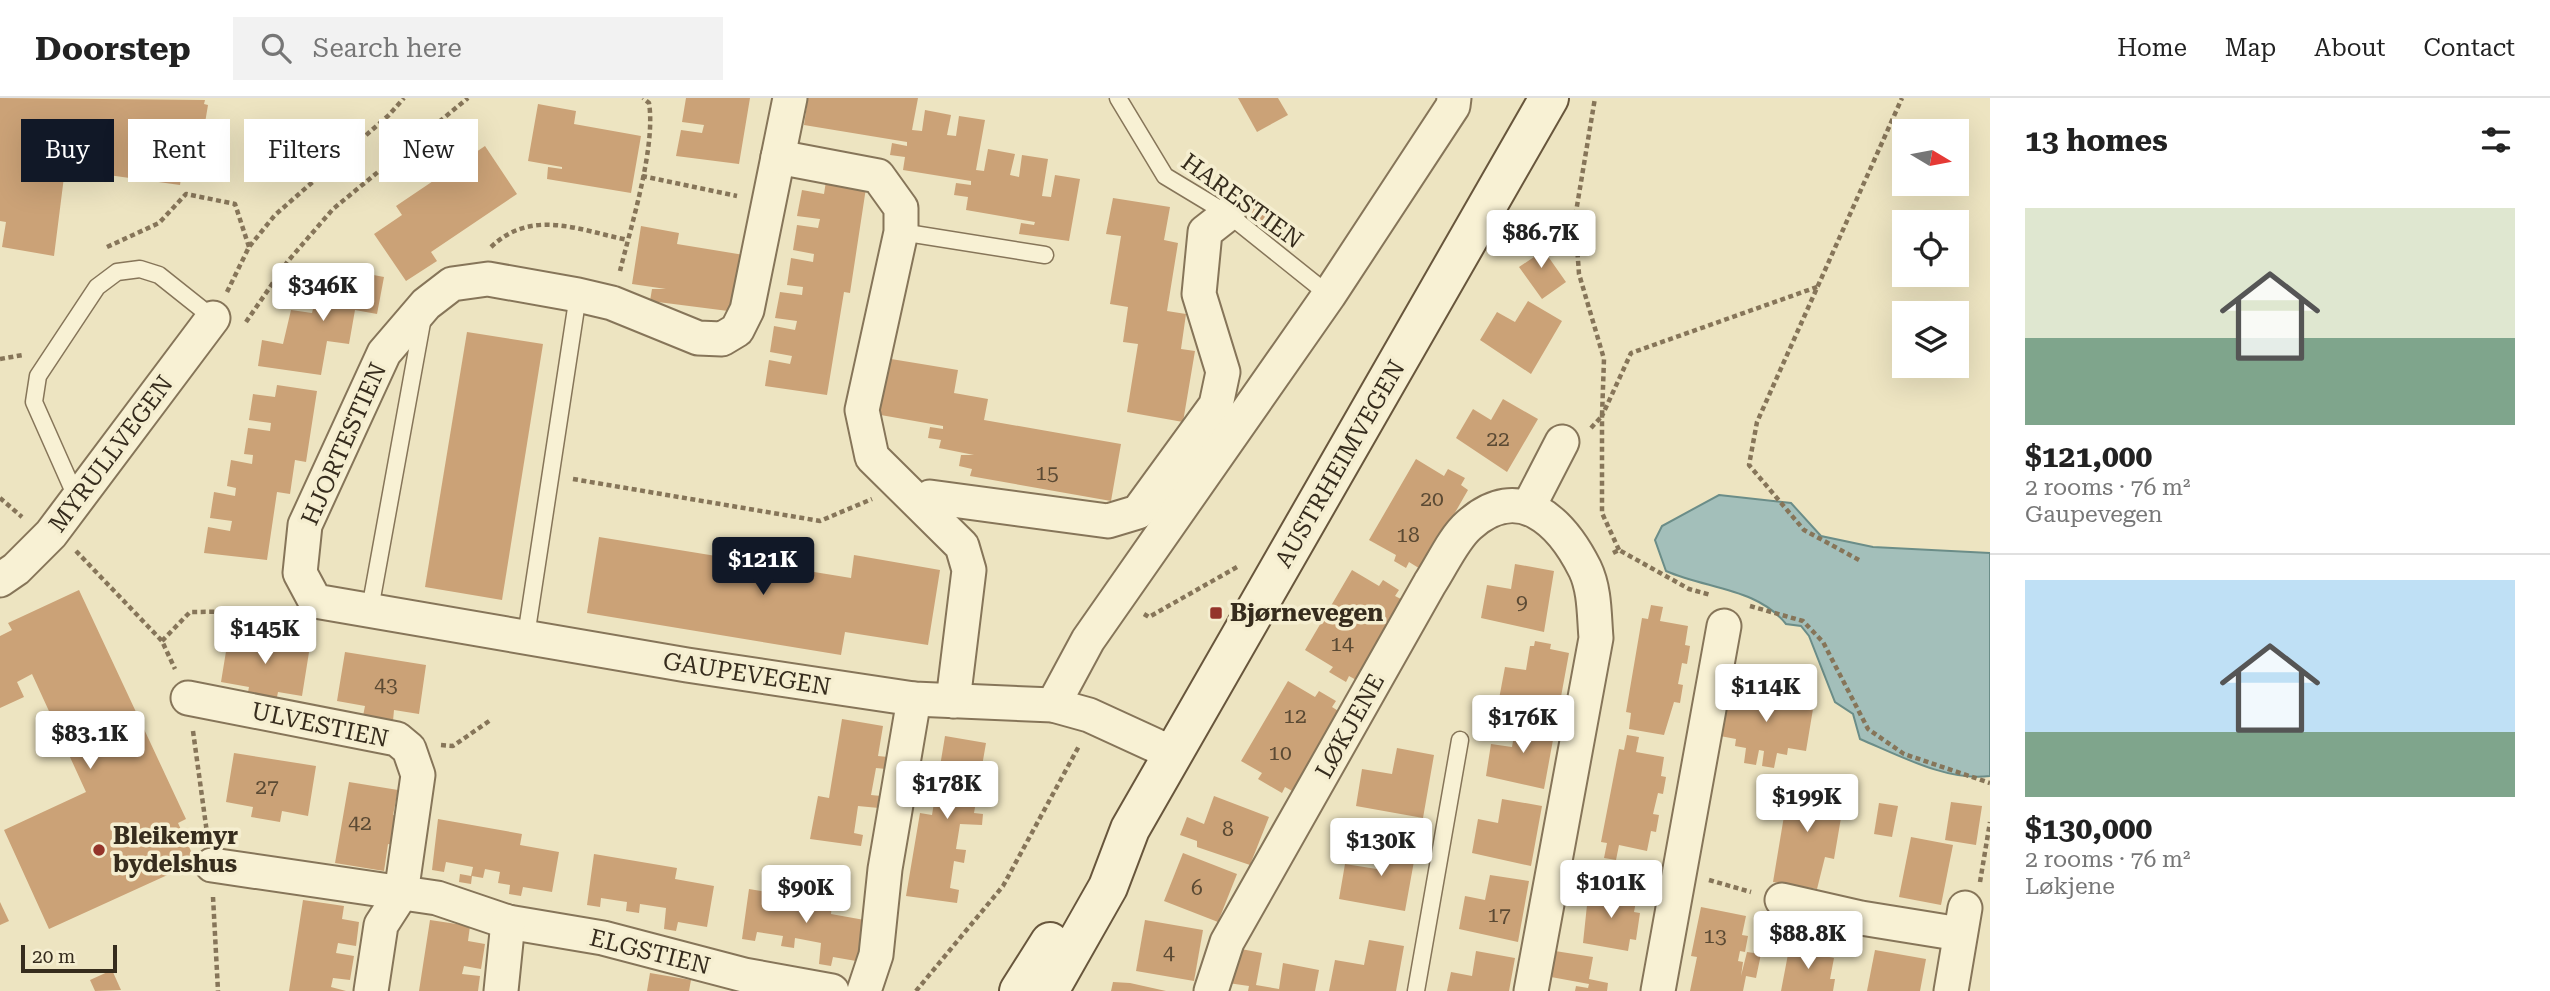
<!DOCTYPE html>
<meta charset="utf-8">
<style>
body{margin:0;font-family:"Roboto Serif",serif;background:#f2f2f2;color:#222;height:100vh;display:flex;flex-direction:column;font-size:26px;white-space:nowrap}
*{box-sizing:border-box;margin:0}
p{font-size:23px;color:#767676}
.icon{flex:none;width:38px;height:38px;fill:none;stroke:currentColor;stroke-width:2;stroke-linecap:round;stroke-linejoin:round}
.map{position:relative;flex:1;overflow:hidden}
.details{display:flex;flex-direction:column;background:#fff;width:560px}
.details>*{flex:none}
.top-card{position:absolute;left:21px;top:21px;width:665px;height:63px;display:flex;gap:14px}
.needle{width:46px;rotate:100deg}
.buttons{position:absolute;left:1892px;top:21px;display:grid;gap:14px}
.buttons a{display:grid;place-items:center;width:77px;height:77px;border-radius:0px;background:#fff;box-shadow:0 7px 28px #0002;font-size:35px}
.scale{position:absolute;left:21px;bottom:18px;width:96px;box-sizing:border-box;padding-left:7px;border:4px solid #362c1d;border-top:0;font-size:19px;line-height:24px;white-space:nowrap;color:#362c1d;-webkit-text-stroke:5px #f5eed0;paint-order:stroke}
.price{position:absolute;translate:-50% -60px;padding:0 16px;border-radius:7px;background:#fff;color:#222;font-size:23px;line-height:46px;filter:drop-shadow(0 2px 4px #0008)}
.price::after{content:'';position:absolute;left:50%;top:42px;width:21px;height:16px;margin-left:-10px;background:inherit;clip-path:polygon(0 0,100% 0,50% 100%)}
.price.active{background:#111827;color:#fff}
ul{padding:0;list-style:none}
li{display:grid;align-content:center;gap:14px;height:371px;padding:0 35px}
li+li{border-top:2px solid #e0e0e0}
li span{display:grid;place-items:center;height:217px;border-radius:0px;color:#555}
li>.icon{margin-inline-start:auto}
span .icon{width:126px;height:126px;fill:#fffc;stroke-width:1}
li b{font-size:30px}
h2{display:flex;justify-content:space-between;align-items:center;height:84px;padding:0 35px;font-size:30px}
.tag{padding:0 24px;border-radius:0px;background:#fff;box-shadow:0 7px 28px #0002;font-size:24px;line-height:63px}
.tag.active{background:#111827;color:#fff}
header{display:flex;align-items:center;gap:42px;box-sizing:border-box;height:98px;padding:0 35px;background:#fff;border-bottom:2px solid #e0e0e0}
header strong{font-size:33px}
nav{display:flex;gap:38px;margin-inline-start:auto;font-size:24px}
.search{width:490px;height:63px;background:#f2f2f2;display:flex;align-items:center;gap:18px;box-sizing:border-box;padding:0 24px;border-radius:0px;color:#767676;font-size:26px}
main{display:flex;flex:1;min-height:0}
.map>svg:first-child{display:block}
</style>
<header>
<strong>Doorstep</strong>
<div class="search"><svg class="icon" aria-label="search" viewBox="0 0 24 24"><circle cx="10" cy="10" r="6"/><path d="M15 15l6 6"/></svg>Search here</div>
<nav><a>Home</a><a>Map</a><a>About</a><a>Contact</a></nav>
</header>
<main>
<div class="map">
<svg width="1990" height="893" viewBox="0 0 1990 893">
<rect width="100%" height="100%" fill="#ede4c1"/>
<path fill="#a3bfba" stroke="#6b8d88" stroke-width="2" d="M1719,397L1791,405L1821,438L1873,449L1990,455V678C1948,684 1898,657 1860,641L1853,616L1835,604L1809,538L1801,528L1786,526C1757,490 1707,491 1666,473L1655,442L1662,428Z"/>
<g fill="#cba277">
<polygon points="0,0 205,2 204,6 208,7 199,61 184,58 180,87 65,71 54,158 2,149 6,124 0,123"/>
<polygon points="686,0 750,0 739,66 676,58 681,32 702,35 704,27 682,24"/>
<polygon points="808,0 918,0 912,32 922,33 925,12 951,17 947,37 956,38 959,18 985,22 976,72 984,73 988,51 1015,56 1010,77 1019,79 1022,57 1048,61 1042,98 1051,99 1055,77 1080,81 1069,143 1019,136 1021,125 1034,127 1035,124 966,112 968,99 954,97 956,85 971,87 971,83 903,72 905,59 890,57 892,45 907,48 907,44 804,27"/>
<polygon points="1238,0 1278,0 1288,17 1257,34"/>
<polygon points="538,6 576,13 574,26 641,38 631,95 547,81 548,69 562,71 562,69 528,63"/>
<polygon points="485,48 517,96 431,154 437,163 406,183 374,136 402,117 396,108"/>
<polygon points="826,83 866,90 850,195 844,194 827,297 765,288 769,262 790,266 792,258 770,254 774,228 795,232 797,223 775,220 780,194 802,197 803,189 787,187 791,160 813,164 814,156 793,152 797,127 818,130 820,121 797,118 802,92 824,96"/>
<polygon points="1113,100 1170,109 1164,142 1178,145 1167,213 1186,216 1181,251 1195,253 1183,324 1127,314 1138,246 1123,244 1128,209 1110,206 1121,138 1106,136"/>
<polygon points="1259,102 1274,114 1263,129 1247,116"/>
<polygon points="641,128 679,135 677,146 744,157 736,214 650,203 652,191 666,191 632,186"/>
<polygon points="1533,137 1566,184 1542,201 1519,169 1534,159 1523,144"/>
<polygon points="342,171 384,179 377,216 355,212 349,246 327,243 321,277 258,268 262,242 283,246 291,212 312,215 320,181 340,184"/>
<polygon points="1528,203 1562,223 1531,276 1480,242 1497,214 1515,224"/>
<polygon points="467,234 543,246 502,502 425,489"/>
<polygon points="885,260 958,272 954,295 988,301 984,322 1121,346 1111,403 970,378 972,371 959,368 961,357 974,357 939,350 941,342 928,340 930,329 943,331 943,328 875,316"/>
<polygon points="277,287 317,293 306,364 295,362 290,396 277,394 267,462 204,455 208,429 230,433 232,423 210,420 214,394 235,398 236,390 227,388 231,362 252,366 253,357 244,356 248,330 270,333 271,325 249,322 253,296 275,299"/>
<polygon points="1503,301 1538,321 1507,374 1456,340 1473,311 1491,322"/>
<polygon points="1416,361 1444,378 1448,371 1465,380 1461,387 1468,392 1422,472 1409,464 1406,470 1394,463 1396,457 1369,442"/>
<polygon points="599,439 851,480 854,457 940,472 928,547 845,534 841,557 587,515"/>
<polygon points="1515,466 1554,473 1544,534 1481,520 1487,487 1511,491"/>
<polygon points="1352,472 1379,488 1383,482 1399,492 1395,498 1405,503 1358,583 1349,578 1346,584 1329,574 1333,569 1305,552"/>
<polygon points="79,492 186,721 178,725 196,764 49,831 4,732 86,694 32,576 17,584 24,599 0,610 0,538 12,532 8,525"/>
<polygon points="1651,507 1663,509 1660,523 1688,528 1685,547 1690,548 1687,566 1682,565 1680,576 1678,586 1683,587 1680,605 1674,604 1664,637 1629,631 1631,615 1626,614 1642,520 1648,521"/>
<polygon points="229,535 310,548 302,598 278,594 276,604 247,599 249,589 221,584"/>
<polygon points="1535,543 1551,546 1550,551 1569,555 1558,615 1506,607 1507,602 1499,601 1505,569 1526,572 1530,548 1534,548"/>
<polygon points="345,554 426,567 419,616 394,612 393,623 363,618 365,608 337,603"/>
<polygon points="1288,583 1315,599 1319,593 1336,603 1332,609 1340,614 1294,694 1285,689 1282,695 1258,681 1262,675 1241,663"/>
<polygon points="1773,588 1780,589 1778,599 1814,605 1806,653 1788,650 1787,657 1777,655 1774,670 1762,668 1764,653 1759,652 1756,667 1744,665 1746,650 1735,648 1736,641 1720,638 1729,590 1771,597"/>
<polygon points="1509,617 1532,621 1531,627 1555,631 1544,691 1486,678 1491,646 1512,649 1516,626 1508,625"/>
<polygon points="842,621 883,628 878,658 888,659 886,671 876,670 871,697 881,698 879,710 858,708 854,735 863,737 861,748 810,741 818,698 829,700"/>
<polygon points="1627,637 1639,639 1636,654 1664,659 1661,678 1666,679 1663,696 1658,695 1653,716 1659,717 1656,734 1651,733 1647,753 1619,747 1616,762 1604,760 1607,745 1601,744 1619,651 1624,652"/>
<polygon points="945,638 986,645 981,674 991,675 988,688 979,686 974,715 983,716 982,727 960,726 956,751 966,752 964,765 954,763 950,790 959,792 957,805 906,798 920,715 932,717"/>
<polygon points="1397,650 1434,657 1423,720 1356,708 1362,671 1392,676"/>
<polygon points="234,655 316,668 308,718 282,713 280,724 251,719 253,709 226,704"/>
<polygon points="1790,682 1837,690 1834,707 1843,708 1834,761 1825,759 1817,791 1773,784"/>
<polygon points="349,684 398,692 393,717 403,718 398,748 388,746 384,773 335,765"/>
<polygon points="1214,698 1269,719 1250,767 1197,749 1197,743 1180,737 1187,719 1204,726"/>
<polygon points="1502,701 1542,708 1531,768 1472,755 1478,721 1498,725"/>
<polygon points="1951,704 1982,708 1976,747 1945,742"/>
<polygon points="1879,705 1898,708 1892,739 1874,736"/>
<polygon points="438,721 522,736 520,747 559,754 552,794 523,789 521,798 509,796 510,787 498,785 500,774 485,771 483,780 472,778 471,786 459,784 460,776 471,778 473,769 446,764 444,774 432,772"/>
<polygon points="1374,732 1386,734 1384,746 1416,752 1405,813 1339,801 1345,766 1377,771 1381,748 1372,747"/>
<polygon points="1911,739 1953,747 1941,807 1899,799"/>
<polygon points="1183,755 1237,776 1218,824 1164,803"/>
<polygon points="594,756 677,770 675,781 714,788 707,829 678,824 676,833 664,831 666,810 640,806 639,815 626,813 627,804 601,800 600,809 587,807"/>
<polygon points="1490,777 1529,783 1518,844 1459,831 1465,798 1485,802"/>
<polygon points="1606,787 1626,791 1624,801 1636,803 1634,814 1640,815 1636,842 1630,841 1628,853 1583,845 1587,807 1590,808 1592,795 1605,797"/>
<polygon points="749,791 832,805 831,816 870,823 862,864 833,859 831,868 819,866 821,845 795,840 794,850 781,848 783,838 757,834 755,843 742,841"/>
<polygon points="303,802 344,808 342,821 359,824 356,848 338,845 336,855 354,858 350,882 333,880 331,889 346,893 289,893"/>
<polygon points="0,804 9,823 0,827"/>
<polygon points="1701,809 1746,818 1742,837 1748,838 1745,854 1740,853 1738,863 1743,864 1741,878 1747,854 1761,856 1756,880 1746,878 1743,893 1690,893 1697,859 1691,858"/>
<polygon points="1780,815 1810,821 1806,844 1776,838"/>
<polygon points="430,822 470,828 468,843 485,846 481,871 464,868 462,876 480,878 478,893 419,893"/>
<polygon points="1145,822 1203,832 1194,883 1136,873"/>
<polygon points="1369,842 1404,848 1396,893 1329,893 1335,862 1364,867"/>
<polygon points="1805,844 1822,847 1820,857 1834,860 1830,881 1835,881 1833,893 1781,893 1789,851 1804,854"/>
<polygon points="1241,851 1262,855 1256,887 1279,891 1283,865 1319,872 1315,893 1248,893 1249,888 1228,885 1232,864 1239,865"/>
<polygon points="1875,852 1926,861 1920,893 1867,893"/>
<polygon points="1476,853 1515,860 1509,893 1447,893 1451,874 1472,878"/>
<polygon points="1555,853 1593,859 1589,881 1608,885 1607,893 1575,893 1576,888 1588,890 1589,886 1551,879"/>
<polygon points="112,872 121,892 95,893 90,882"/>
<polygon points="650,875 691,882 689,893 647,893"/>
<polygon points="1113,884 1130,885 1166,893 1111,893"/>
</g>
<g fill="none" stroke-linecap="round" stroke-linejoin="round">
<g stroke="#867559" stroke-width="19">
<g id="service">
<polyline points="1118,0 1165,78 1228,116 1329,197"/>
<polyline points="901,134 1045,157"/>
<polyline points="77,401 34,304 38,278 97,189 117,174 140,171 159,177 213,220"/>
<polyline points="370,511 423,219"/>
<polyline points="526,538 578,197"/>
<polyline points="1416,893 1460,642"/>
</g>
</g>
<g stroke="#867559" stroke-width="37">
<g id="minor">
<polyline points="790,0 747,212 737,232 722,241 698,240 612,205 578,197 488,181 452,186 426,206 384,255 305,427 300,475 315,503 687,567 914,601 1053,607 1089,617 1174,656"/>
<polyline points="778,59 878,78 901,110 901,134 862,312 872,359 962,448 969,472 953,603"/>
<polyline points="921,406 930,399 1108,423 1138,414 1216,307 1223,274 1199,196 1205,134 1228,116"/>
<polyline points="1529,408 1562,344"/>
<polyline points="0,482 16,471 51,436 213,220"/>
<polyline points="188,600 397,641 409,651 418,677 401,796 381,827 371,893"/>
<polyline points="1053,607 1088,542 1329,197 1453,8 1454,0"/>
<polyline points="212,767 437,800 508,824 603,840 744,877 832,893"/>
<polyline points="1782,802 1861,820 1960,836"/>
<polyline points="501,893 508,824"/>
<polyline points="864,893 876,857 885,771 914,601"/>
<path d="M1211,893L1227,844L1430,485C1442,467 1453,441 1469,427C1519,382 1561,423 1585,471C1595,492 1594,517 1596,540L1531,893"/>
<polyline points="1658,893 1724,528"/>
<polyline points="1951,893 1965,810"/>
</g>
</g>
<g stroke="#68563c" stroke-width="42">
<g id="secondary">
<polyline points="1019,893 1050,844"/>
<polyline points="1049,893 1108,789 1130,731 1549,0"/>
</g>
</g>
<g stroke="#867559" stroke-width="4.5" stroke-dasharray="5 3.5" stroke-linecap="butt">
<polyline points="642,78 737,98"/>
<polyline points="107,149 159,125 186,96 235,106 249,149"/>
<path d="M491,149C532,110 578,132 628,142"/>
<path d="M620,173C631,128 656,49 649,5L643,0"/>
<polyline points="227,194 249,149 275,117 389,17 404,0"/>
<polyline points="246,224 288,163 333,111 468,0"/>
<polyline points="0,261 23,257"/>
<polyline points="1591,330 1602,318 1604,261 1579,176 1575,120 1595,0"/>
<polyline points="573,381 820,423 872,401"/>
<polyline points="0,400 22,419"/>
<polyline points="1619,452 1602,415 1602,318 1631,255 1817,189"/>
<polyline points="76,453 162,543 175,571"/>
<polyline points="1613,455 1619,452 1689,491 1711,497"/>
<polyline points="1859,462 1804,432 1749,367 1757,324 1902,0"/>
<polyline points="1750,508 1803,523 1823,544 1868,631 1904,656 1990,685"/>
<polyline points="1144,516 1149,519 1237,469"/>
<polyline points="162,543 190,514 285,513"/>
<polyline points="193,633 207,735"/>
<polyline points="441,647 453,648 492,621"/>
<polyline points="1709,782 1751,794"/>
<polyline points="1980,784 1990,724"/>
<polyline points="213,799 218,893"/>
<polyline points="916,893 1003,788 1079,648"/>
</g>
<use href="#service" stroke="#f8f1d4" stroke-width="16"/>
<use href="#minor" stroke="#f8f1d4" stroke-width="33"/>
<use href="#secondary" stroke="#f8f1d4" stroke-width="38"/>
</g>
<g fill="#94342a" stroke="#f5eed0" stroke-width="2.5">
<rect x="1209" y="508" width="14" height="14" rx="3.5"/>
<circle cx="99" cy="752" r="7"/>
</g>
<g text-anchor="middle" stroke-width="7" stroke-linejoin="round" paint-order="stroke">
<g font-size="21" fill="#5b4a34">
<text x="1498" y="348">22</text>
<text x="1047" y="382">15</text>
<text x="1432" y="408">20</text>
<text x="1408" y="444">18</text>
<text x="1522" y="511">9</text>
<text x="1342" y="553">14</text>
<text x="386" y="594">43</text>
<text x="1295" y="625">12</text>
<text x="1280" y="662">10</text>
<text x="267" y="696">27</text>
<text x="360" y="732">42</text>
<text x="1228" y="738">8</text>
<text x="1197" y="797">6</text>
<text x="1499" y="824">17</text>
<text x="1715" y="845">13</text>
<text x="1169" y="862">4</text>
</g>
<g font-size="24" fill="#362c1d" stroke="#f5eed0">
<text transform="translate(1242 103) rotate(36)" y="8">HARESTIEN</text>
<text transform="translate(344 346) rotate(-66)" y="8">HJORTESTIEN</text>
<text transform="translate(111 356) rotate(-53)" y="8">MYRULLVEGEN</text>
<text transform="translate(1340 366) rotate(-60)" y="8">AUSTRHEIMVEGEN</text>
<text transform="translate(747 576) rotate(9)" y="8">GAUPEVEGEN</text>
<text transform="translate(320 627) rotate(12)" y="8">ULVESTIEN</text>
<text transform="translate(1350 628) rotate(-61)" y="8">LØKJENE</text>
<text transform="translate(650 854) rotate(14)" y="8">ELGSTIEN</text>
</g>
<g font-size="24" font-weight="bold" fill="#362c1d" stroke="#f5eed0" text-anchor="start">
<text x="1230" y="523">Bjørnevegen</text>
<text x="113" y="746">Bleikemyr<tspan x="113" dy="28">bydelshus</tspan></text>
</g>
</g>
</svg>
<div class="buttons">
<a><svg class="needle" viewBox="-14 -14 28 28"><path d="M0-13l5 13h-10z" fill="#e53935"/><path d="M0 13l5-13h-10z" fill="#767676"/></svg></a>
<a><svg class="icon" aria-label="locate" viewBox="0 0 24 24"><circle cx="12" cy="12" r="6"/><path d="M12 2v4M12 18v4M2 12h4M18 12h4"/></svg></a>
<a><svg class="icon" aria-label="layers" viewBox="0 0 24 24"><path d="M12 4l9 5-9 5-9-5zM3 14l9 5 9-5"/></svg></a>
</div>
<div class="scale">20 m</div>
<b class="price" style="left:1541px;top:172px">$86.7K</b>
<b class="price" style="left:323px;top:225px">$346K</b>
<b class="price active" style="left:763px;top:499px">$121K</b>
<b class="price" style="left:265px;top:568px">$145K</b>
<b class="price" style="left:1766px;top:626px">$114K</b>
<b class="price" style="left:1523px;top:657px">$176K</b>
<b class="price" style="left:90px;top:673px">$83.1K</b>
<b class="price" style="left:947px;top:723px">$178K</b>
<b class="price" style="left:1807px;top:736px">$199K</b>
<b class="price" style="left:1381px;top:780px">$130K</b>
<b class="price" style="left:1611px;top:822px">$101K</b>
<b class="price" style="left:806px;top:827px">$90K</b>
<b class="price" style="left:1808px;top:873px">$88.8K</b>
<div class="top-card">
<a class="tag active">Buy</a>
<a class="tag">Rent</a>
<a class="tag">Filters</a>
<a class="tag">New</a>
</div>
</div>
<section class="details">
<h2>13 homes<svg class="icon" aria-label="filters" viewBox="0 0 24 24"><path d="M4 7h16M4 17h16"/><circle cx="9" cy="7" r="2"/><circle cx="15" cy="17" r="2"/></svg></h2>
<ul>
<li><span style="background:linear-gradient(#dfe7d0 60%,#7fa58c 0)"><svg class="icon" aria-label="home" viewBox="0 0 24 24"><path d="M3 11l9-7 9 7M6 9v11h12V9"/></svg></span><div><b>$121,000</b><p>2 rooms · 76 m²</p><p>Gaupevegen</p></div></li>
<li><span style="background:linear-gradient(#bfe0f5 70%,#7fa58c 0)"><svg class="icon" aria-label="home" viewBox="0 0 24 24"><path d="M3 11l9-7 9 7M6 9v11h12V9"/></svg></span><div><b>$130,000</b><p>2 rooms · 76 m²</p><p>Løkjene</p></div></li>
</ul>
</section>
</main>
